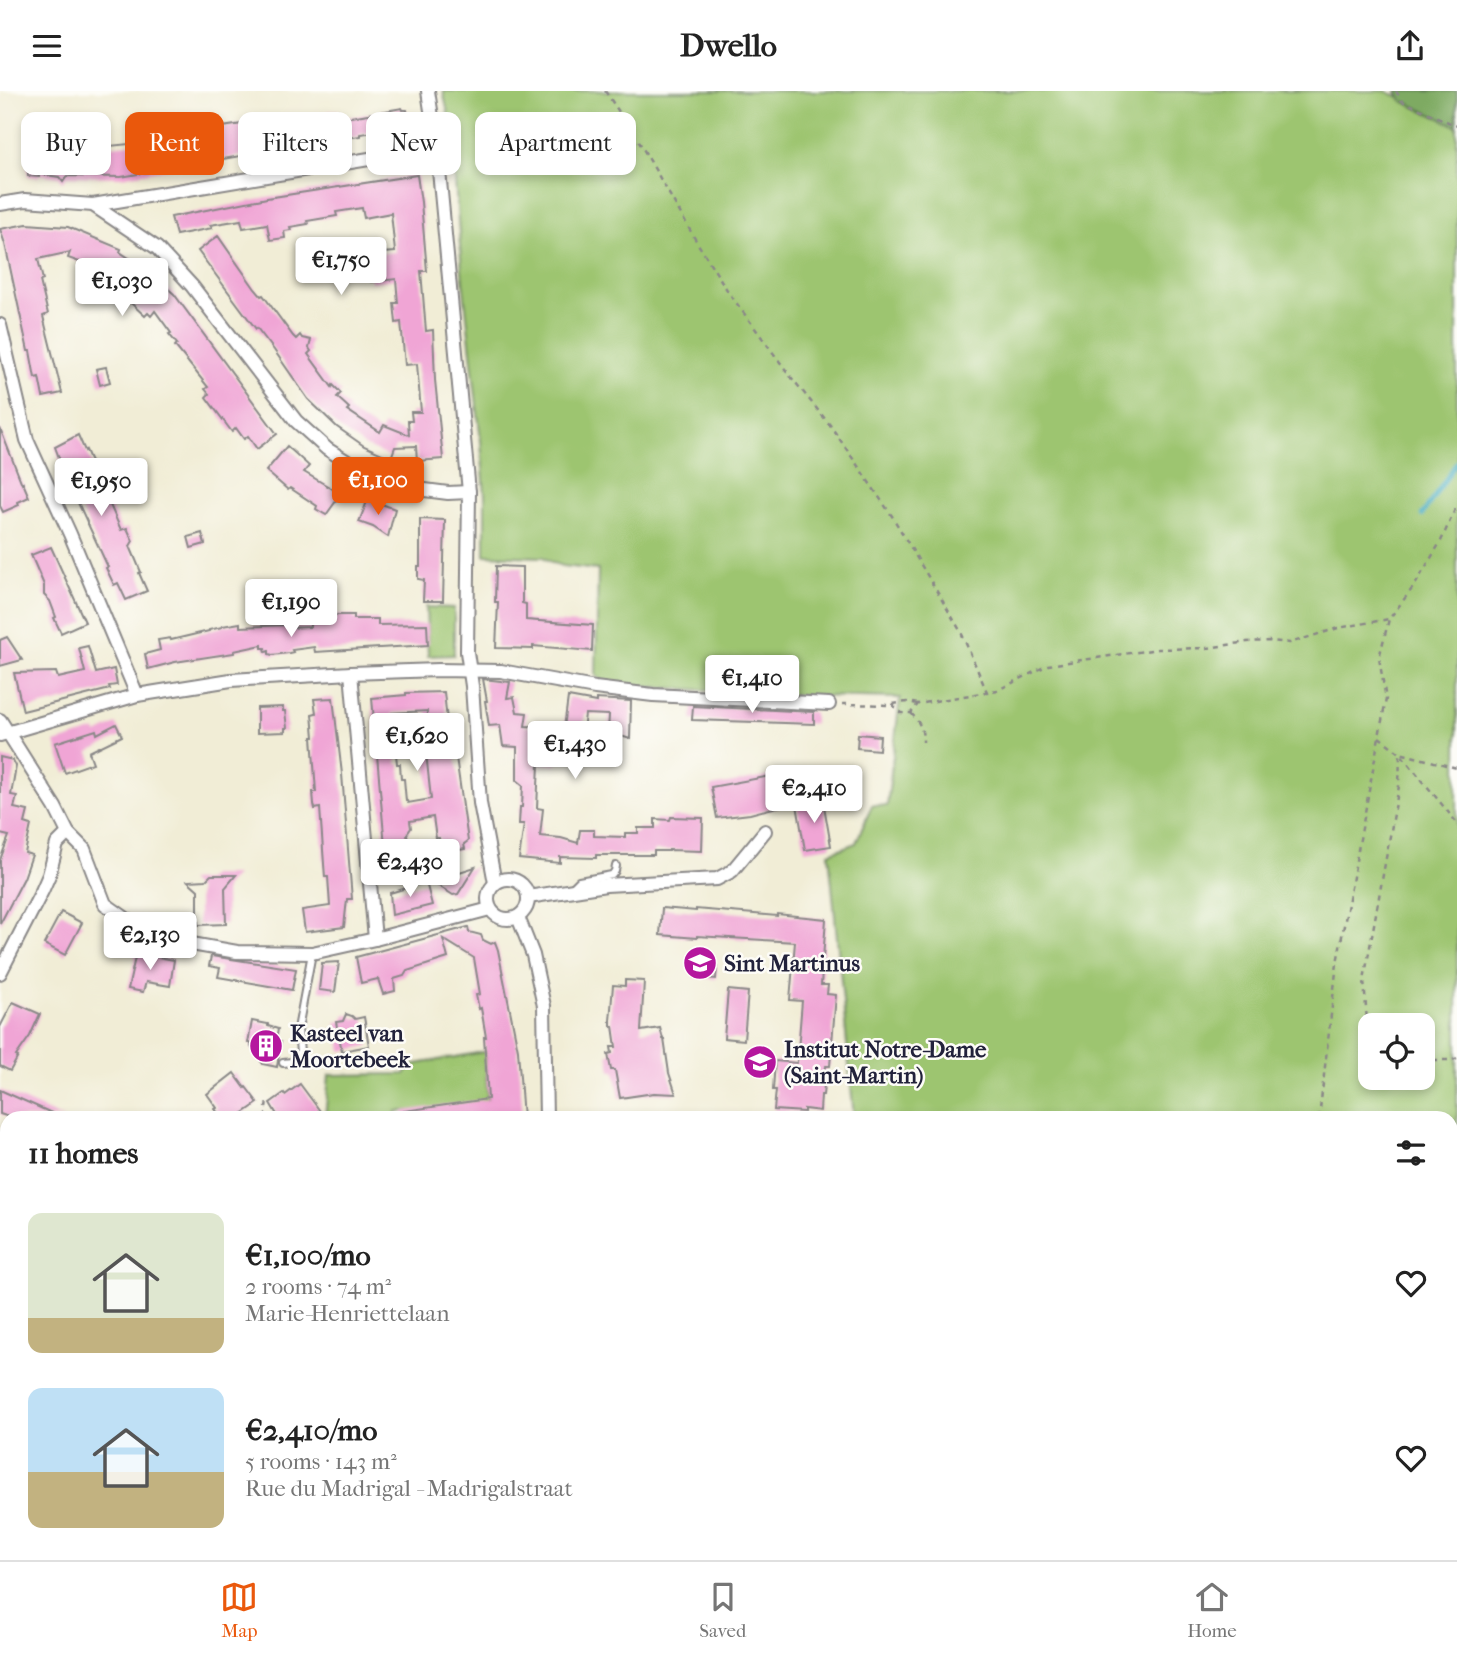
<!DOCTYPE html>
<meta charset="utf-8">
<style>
body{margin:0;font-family:"IM FELL French Canon",serif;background:#f6f6f6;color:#222;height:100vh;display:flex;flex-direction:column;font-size:26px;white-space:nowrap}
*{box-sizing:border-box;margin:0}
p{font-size:23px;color:#767676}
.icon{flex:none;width:38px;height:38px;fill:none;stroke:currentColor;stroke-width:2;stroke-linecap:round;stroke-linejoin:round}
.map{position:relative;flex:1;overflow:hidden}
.panel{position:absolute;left:0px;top:1020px;width:1458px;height:450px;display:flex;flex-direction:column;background:#fff;border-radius:21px 21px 0 0;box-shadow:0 4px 10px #0003}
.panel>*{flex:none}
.hud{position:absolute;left:21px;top:21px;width:700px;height:63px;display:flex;gap:14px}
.controls{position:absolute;left:1358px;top:922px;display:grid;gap:14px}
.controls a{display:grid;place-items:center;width:77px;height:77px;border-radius:14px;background:#fff;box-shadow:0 4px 10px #0003;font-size:35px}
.price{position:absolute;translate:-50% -60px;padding:0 16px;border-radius:7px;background:#fff;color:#222;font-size:23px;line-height:46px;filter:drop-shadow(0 2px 4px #0008)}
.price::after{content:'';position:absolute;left:50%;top:42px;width:21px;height:16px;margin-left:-10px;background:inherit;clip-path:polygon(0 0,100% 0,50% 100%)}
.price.current{background:#ea580c;color:#fff}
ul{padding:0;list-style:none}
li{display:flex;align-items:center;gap:21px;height:175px;padding:0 28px}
li span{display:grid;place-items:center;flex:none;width:196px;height:140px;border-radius:14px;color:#555}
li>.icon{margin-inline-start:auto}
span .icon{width:84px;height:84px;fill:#fffc;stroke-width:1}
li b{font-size:30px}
h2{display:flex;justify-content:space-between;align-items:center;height:84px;padding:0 28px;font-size:30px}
.pill{padding:0 24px;border-radius:14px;background:#fff;box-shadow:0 4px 10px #0003;font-size:24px;line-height:63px}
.pill.current{background:#ea580c;color:#fff}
header{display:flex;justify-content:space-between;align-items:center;height:91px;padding:0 28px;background:#fff;font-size:32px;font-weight:700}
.tabs{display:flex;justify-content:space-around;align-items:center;height:98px;border-top:2px solid #e0e0e0;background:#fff;font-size:19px;color:#767676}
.tabs a{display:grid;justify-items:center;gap:4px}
.tabs .current{color:#ea580c}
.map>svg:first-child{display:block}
</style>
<header><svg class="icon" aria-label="menu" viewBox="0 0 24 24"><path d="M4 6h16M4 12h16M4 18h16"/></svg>Dwello<svg class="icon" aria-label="share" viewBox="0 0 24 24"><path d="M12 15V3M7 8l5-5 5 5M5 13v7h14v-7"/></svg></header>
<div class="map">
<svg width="1457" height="1469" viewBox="0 0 1457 1469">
<rect width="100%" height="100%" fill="#fdfcf7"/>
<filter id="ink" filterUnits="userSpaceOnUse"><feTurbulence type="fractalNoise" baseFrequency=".0143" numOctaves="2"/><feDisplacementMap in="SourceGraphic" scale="14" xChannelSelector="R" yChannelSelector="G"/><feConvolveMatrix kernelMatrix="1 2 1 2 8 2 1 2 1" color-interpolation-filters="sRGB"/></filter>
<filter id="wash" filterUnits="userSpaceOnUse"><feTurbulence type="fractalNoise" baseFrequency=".00686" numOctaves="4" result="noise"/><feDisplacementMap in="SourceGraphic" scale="28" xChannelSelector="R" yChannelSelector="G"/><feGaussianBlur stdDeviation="1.57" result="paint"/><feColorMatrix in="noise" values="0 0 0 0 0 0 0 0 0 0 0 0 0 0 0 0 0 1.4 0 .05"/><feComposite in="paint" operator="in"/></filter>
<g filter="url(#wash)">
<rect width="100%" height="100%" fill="#f1edd6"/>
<g fill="#9dc570" stroke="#607456" stroke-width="2" fill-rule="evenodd">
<path d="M443,0H1386L1457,34V1049L1451,1061V1027H854L829,762L856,752L872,714L887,715L900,607L816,605L632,595L606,592L596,585L598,479L563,475L553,472L543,466L485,464V405L481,351L462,181L452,52L448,22ZM1370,934H1423V987H1370Z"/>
<polygon points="426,516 454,517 454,564 428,565"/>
<polygon points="489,960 485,965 489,1024 397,1020 396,1025 384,1024 383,1027 364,1025 365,1027 325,1027 329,984 405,983 411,974"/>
<polygon points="1451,1109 1457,1110 1457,1276 1451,1275"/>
</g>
<g fill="#7eaa62" stroke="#50664e" stroke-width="2">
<polygon points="1396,0 1457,0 1457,35 1402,10"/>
<polygon points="1457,1049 1457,1110 1451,1109 1451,1061"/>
</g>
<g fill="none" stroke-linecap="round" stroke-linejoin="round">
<g stroke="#42acc2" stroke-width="4.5">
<polyline points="1422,424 1457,371"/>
<polyline points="1451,1133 1457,1134"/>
</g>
</g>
<g id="blocks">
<g fill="#f0a5d5" fill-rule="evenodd">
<polygon points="402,17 403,19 407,19 410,36 360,43 360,45 278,59 275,41 305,36 304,28 326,25 325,21 338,19 339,28"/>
<polygon points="196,33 197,40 242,33 246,64 121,86 67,85 63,91 59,86 39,83 39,86 28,85 27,56 41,56 42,60 67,58 67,45 100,44 100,56 139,52 141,61 170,56 169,50 181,48 179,36"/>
<polygon points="417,84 421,111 427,180 421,180 426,240 433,239 435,289 443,368 417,370 416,355 395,356 391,367 364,355 337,336 308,308 274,259 257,237 256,238 198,160 218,145 255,198 261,205 263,204 293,245 296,248 300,244 302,247 311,249 309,257 311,260 308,263 332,296 333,294 341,302 337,306 349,317 347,319 380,341 384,334 409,344 408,330 412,330 411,321 421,321 417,273 405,274 401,231 396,232 394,212 398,212 396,188 371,191 368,163 395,161 391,122 364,127 362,117 336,121 337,125 307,130 308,133 290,136 291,139 284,140 285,147 270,149 267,133 243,137 241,129 210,134 212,137 176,144 171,126 267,107"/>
<polygon points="27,133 68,136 121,158 120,161 147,179 174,203 277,343 257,358 248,345 244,348 236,337 232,341 206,306 209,303 205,298 208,296 175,255 177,253 169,243 171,242 155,220 151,225 148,222 145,225 132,213 113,201 123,185 97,174 96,177 68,167 70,161 38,168 43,189 40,190 48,223 43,225 62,302 43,306 39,286 35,287 30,260 28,260 5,153 0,138"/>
<polygon points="106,276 110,291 100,294 96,278"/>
<polygon points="0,337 22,393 23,392 29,406 18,411 19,414 3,421 0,415"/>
<polygon points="78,344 85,360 86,359 121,439 127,437 133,450 130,455 141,481 139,482 147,500 126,509 118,492 114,494 106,477 108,476 67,388 55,356"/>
<polygon points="287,355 309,375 304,381 341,403 326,424 316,418 317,415 290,397 288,399 266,380"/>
<polygon points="368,408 395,418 388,446 373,436 359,431"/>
<polygon points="420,428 445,429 443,510 423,510 424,489 418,488 418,475 420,475"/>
<polygon points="202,442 205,453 191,457 188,446"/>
<polygon points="51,456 85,531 61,542 54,527 56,526 50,510 44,504 44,494 31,464"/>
<polygon points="496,475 522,476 522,512 526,513 526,529 593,534 592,560 533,555 533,558 496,557 498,511 495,511"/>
<polygon points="337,524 354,524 354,528 378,528 378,534 427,533 428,554 315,561 314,556 292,559 293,561 289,562 272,564 269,563 269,560 266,561 265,557 262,557 262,554 234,560 234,562 175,571 148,578 145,563 160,559 158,549 170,547 171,549 209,540 209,539 222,536 222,535 240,532 240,536 288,534 288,537 310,536 310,526"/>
<polygon points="7,546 22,569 0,575 0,549"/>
<polygon points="88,555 96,582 114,578 117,594 109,595 110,598 23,620 14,582 56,581 58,587 85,581 79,557"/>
<polygon points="483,588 510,591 507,607 514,606 517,621 527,622 525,635 564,637 568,606 596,611 596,608 631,610 630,648 608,641 609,624 585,623 583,640 578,640 576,655 573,662 557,660 557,674 539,673 537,717 543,718 540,745 561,747 578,752 580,739 594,739 594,745 625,746 625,742 638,742 638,737 655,737 655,728 670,729 671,726 703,727 702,760 669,759 669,760 654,760 654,764 596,764 596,767 560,766 560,772 519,768 524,733 519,733 520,716 522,716 523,694 517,689 517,656 503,655 500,634 489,635 485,610 487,610"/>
<path d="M444,601L448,639L452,638L468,750L464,753L465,758L441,762L439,747H436L433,726L410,730L411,737L407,743L411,776L387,778L372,607L406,604V602ZM427,620V642L424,643L431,708L408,712L407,710H406L404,688H401L400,673H397L392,622Z"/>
<polygon points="333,607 342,683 352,808 347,808 344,836 305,841 302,819 330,815 328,786 325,786 324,773 320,717 315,718 314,713 313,701 316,701 312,646 314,646 312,623 316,622 314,608"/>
<polygon points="693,615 814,621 814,633 692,629"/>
<polygon points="283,616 283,620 285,620 287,637 285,637 285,641 257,642 257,617"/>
<polygon points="116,633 122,645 89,661 93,672 65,682 55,652 96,639 97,643"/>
<polygon points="858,643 880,645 879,659 857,657"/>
<polygon points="0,666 13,669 16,675 11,704 17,705 14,717 28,720 25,732 31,734 25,762 32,764 24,787 0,833 0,769 9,745 0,743"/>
<polygon points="776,684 781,715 750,723 717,727 711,696"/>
<polygon points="823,709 831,755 805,759 797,714"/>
<polygon points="475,776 458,803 453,804 431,790"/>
<polygon points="211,784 236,784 225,797 226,833 198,834 198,799 188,790 206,789"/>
<polygon points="426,791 432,814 392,824 390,802"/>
<polygon points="662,817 696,820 696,818 777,825 777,823 826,828 821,894 828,894 827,903 836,904 830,975 826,975 823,1004 821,1004 820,1020 804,1018 804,1021 774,1019 776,999 773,999 775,970 797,972 802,910 790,909 795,851 697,845 697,847 660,844"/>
<polygon points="61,821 82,832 65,864 44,853"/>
<polygon points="468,836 469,841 481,844 483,849 491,853 495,851 498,859 518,959 523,1027 405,1027 404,1020 488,1008 484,946 486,946 481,917 479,918 476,904 480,903 474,867 443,848 448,867 407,880 404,885 394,888 395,900 383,903 378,888 361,892 356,866"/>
<polygon points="136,862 174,869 170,895 146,891 143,901 128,898"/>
<polygon points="211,865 296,878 292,899 218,886 220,877 209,875"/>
<polygon points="339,871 335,901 319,899 322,872"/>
<polygon points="696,874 717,876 716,888 695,886"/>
<polygon points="625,889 644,890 641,940 660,937 663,948 664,948 669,982 676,1003 654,1002 620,1007 615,979 611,979 608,963 612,962 611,956 616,956 613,935 611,935 611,930 610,930 613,894 625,895"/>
<polygon points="728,899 748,901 744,949 724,947"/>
<polygon points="13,911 40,923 30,945 16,965 18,966 10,980 0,975 0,936"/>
<polygon points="346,923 352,925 355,928 364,926 369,955 342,960 336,931 343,930"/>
<polygon points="252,930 268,933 268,935 278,938 276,950 281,951 277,976 263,973 251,956 251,952 248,952"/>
<polygon points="234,982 245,997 246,996 258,1012 236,1027 222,1027 215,1018 217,1017 207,1003"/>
<polygon points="300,993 320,1020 310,1027 279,1027 270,1012 284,1002 285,1004"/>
<polygon points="0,999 63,1027 12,1027 0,1023"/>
</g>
</g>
</g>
<g filter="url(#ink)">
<use href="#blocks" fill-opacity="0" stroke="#8a8888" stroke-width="2"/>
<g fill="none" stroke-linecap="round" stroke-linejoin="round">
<g stroke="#8a8888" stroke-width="10">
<g id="service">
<polyline points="571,798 579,790 612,784 615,780 616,775"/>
<polyline points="283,972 292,971 300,962 298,938 312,862"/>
<polyline points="1043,1463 1081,1469"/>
</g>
</g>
<g stroke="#8a8888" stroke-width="16">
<g id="minor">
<polyline points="428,0 437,58 469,401 467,561 472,595 480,712 495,792"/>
<polyline points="0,113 25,109 93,114 157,157 192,195 296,330 327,358 359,378 384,389 417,398 448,402 469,401"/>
<polyline points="93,114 393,64 437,58"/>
<polyline points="0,234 27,349 70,443 137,604"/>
<polyline points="351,582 375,848"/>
<polyline points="0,629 55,716 68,742 84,758 105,813 142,839 186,852 237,861 312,862 375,848 490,818"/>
<polyline points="0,644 137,604 231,589 351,582 438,579 501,580 595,597 653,604 829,613"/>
<circle cx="508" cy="808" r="20"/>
<polyline points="528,806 606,794 717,788 732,780 765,740"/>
<polyline points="518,826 533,864 544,915 546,1027"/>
<polyline points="0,882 42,800 49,784 57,753 68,742"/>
<polyline points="0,1049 7,1052"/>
<polyline points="11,1463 32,1469"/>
<polyline points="738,1463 740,1469"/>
<polyline points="1368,1463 1368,1469"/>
</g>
</g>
<g stroke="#8a8888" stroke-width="24">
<g id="primary">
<polyline points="0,1292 7,1293"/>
<polyline points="1189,1463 1229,1469"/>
</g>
</g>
<g stroke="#8a8888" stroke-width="2.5" stroke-dasharray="5 5" stroke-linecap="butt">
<polyline points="605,0 638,49 698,153 729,202 791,286 830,334 892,425 961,541 987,601"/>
<polyline points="1396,0 1402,10 1457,35"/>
<polyline points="842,613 893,614 901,622 911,622 918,613 998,599 1048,574 1158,558 1208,557 1247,551 1269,550 1290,552 1338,537 1389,528"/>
<polyline points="893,613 907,611 918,613"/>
<path d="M911,622C920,632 923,638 923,651"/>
<polyline points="1379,646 1400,662 1457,732"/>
<polyline points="1370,935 1367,931 1364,889 1399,695 1400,662 1457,677"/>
<polyline points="1423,969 1453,969 1457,967"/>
<polyline points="242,1022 246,1027"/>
<polyline points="265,1027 267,1008"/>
<polyline points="1319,1027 1337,872 1386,608 1379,567 1389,528 1415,494 1441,450 1457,414"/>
<polyline points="1451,1057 1457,1044"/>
<polyline points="0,1267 7,1268"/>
<polyline points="0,1315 7,1316"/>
<polyline points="1327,1463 1357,1468"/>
</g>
<use href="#service" stroke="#fff" stroke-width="6"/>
<use href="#minor" stroke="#fff" stroke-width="12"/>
<use href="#primary" stroke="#fff" stroke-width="21"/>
</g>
</g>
<defs>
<g id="school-disc" transform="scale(1.75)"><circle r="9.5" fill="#b5179e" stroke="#fdfcf7"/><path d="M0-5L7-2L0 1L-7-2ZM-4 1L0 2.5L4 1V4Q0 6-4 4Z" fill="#fff"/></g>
<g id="building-disc" transform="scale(1.75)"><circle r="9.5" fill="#b5179e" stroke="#fdfcf7"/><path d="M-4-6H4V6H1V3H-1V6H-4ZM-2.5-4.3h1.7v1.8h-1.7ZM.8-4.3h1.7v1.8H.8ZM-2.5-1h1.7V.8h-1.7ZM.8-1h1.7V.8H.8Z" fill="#fff"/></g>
</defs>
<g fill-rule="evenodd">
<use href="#school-disc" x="700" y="872"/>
<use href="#building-disc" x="266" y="955"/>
<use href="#school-disc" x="760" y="971"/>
</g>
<g text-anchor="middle" stroke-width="5" stroke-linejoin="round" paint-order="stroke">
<g font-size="23" font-weight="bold" fill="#22223b" stroke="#fdfcf7" text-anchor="start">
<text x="724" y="880">Sint Martinus</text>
<text x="290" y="950">Kasteel van<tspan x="290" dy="26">Moortebeek</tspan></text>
<text x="784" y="966">Institut Notre-Dame<tspan x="784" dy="26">(Saint-Martin)</tspan></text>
</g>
</g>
</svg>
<div class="controls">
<a><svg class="icon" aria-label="locate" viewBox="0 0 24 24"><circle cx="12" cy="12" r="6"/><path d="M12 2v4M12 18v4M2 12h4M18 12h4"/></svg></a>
</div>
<b class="price" style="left:341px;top:206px">€1,750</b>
<b class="price" style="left:122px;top:227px">€1,030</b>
<b class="price current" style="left:378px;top:426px">€1,100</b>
<b class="price" style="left:101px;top:427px">€1,950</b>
<b class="price" style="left:291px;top:548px">€1,190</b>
<b class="price" style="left:752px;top:624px">€1,410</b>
<b class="price" style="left:417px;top:682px">€1,620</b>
<b class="price" style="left:575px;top:690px">€1,430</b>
<b class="price" style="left:814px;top:734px">€2,410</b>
<b class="price" style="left:410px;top:808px">€2,430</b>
<b class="price" style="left:150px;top:881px">€2,130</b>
<div class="hud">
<a class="pill">Buy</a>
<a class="pill current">Rent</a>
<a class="pill">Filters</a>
<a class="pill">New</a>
<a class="pill">Apartment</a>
</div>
<section class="panel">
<h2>11 homes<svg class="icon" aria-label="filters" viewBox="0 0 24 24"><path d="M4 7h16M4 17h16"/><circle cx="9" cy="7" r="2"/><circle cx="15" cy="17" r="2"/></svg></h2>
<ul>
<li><span style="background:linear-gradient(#dfe7d0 75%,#c2b280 0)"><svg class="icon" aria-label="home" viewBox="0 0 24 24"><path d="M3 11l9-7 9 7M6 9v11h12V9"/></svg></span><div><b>€1,100/mo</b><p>2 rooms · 74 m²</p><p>Marie-Henriettelaan</p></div><svg class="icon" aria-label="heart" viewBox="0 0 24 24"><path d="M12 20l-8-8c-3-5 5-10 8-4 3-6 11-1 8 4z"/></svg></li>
<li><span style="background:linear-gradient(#bfe0f5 60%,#c2b280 0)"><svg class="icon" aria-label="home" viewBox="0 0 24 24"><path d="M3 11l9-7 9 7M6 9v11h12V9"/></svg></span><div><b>€2,410/mo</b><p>5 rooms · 143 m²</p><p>Rue du Madrigal - Madrigalstraat</p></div><svg class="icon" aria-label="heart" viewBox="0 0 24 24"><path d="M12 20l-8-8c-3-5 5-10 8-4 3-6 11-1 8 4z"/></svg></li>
</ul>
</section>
</div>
<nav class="tabs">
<a class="current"><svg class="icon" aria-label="map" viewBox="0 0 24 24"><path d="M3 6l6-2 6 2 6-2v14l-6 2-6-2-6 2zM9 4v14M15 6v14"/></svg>Map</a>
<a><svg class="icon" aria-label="saved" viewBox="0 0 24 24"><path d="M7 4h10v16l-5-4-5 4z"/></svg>Saved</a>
<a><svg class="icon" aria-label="home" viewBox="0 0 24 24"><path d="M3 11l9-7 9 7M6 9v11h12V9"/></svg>Home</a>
</nav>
